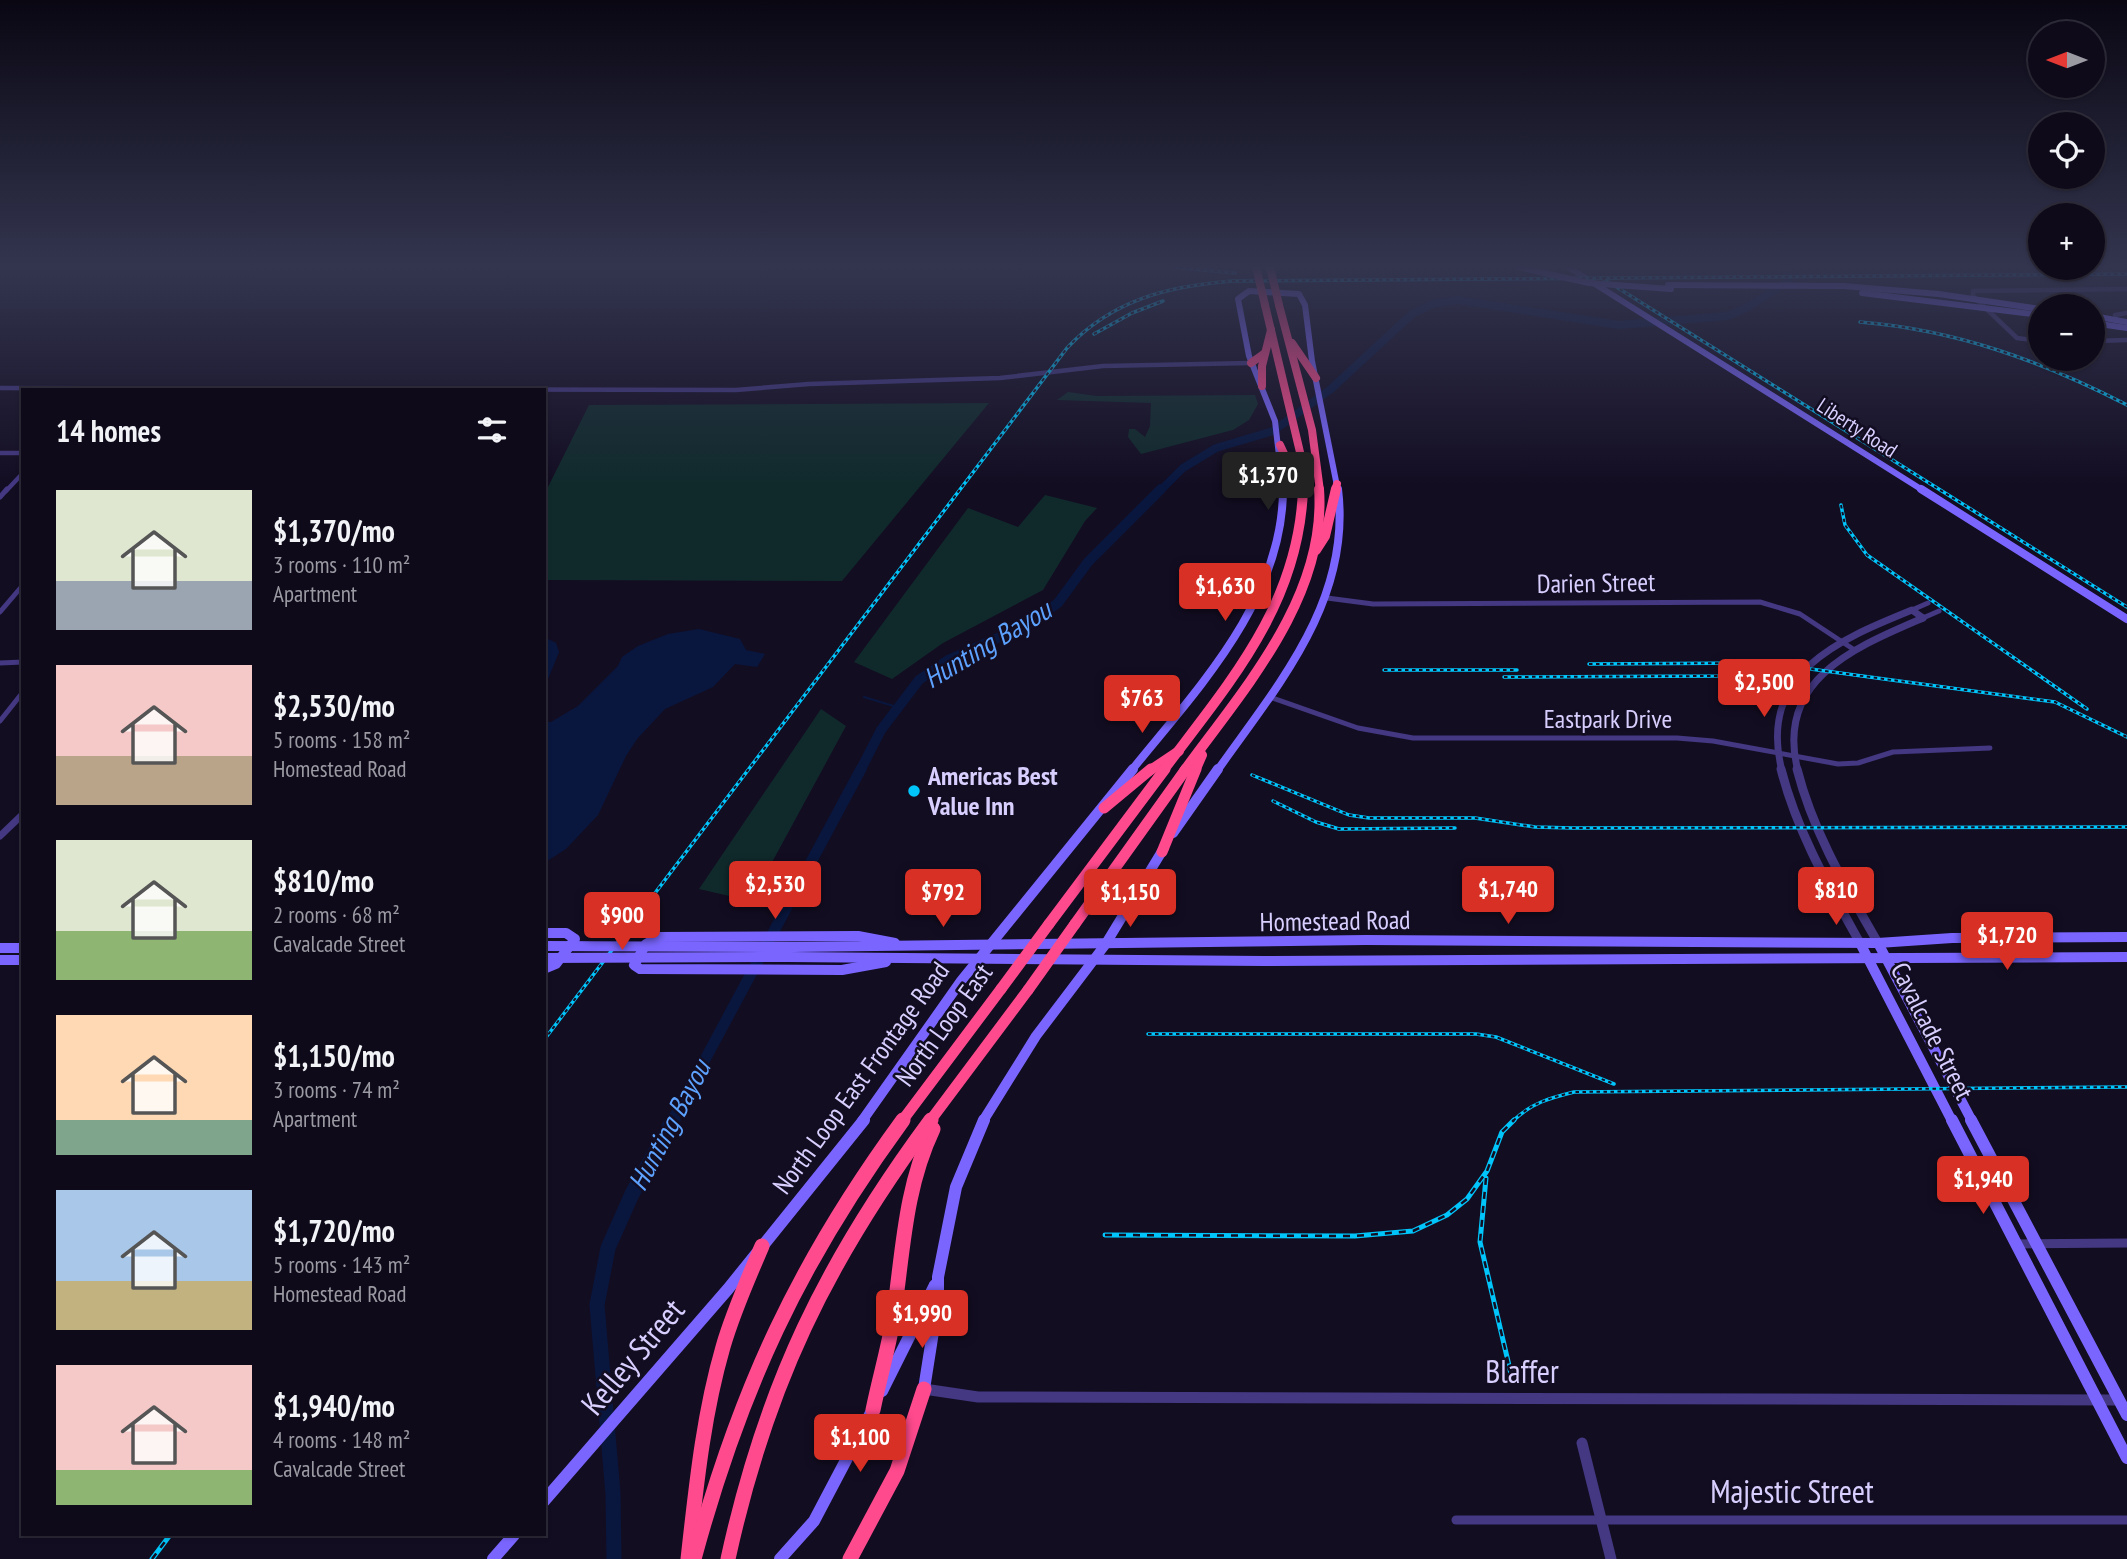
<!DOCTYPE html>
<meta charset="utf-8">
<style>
body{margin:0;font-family:"PT Sans Narrow",sans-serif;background:#1c1827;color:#f1f3f6;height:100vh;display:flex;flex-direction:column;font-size:26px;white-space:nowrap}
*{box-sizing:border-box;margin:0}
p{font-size:23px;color:#9b9aa2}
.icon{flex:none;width:38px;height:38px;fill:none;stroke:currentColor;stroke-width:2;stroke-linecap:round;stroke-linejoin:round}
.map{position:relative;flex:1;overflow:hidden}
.drawer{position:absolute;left:21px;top:388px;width:525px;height:1148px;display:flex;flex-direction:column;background:#0e0a1a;border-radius:0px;box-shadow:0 2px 5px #0004,0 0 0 2px #2e2b39}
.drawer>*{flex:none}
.needle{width:46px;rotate:270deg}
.buttons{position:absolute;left:2028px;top:21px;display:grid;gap:14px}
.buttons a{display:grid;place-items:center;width:77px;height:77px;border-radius:50%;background:#0e0a1a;box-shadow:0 2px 5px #0004,0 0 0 2px #2e2b39;font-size:35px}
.price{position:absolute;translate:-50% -60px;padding:0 16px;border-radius:7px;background:#d93025;color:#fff;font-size:23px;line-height:46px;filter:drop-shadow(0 2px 4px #0008)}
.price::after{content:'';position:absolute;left:50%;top:42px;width:21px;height:16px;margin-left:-10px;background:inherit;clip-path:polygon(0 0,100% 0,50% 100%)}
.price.current{background:#222;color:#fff}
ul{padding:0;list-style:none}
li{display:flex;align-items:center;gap:21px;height:175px;padding:0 35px}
li span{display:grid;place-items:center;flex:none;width:196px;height:140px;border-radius:0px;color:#555}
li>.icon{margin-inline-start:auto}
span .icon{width:84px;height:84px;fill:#fffc;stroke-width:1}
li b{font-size:30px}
h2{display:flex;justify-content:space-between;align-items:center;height:84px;padding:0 35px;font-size:30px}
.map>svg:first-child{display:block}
</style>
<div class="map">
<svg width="2127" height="1559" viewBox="0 0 2127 1559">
<rect width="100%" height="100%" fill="#130d22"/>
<g fill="#102a2c">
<polygon points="1068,392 1097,396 1255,395 1258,404 1249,420 1233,430 1141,454 1128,437 1129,429 1135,429 1145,437 1150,426 1151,403 1057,400"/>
<polygon points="989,403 842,581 544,580 544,495 589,405"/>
<polygon points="1045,495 1097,508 1085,521 1043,590 943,643 892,679 854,662 968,508 1018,527"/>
<polygon points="821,709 846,726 751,901 699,889"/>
</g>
<g fill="#09173f">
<polygon points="699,629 740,639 746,650 765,654 757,667 735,664 713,687 665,709 637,739 626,756 598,815 566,849 544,863 544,722 551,722 578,706 618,666 622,657 638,646 668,634"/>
<polygon points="544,637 556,643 559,652 544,689"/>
</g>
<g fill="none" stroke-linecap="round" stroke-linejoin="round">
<polyline stroke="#09173f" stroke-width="2" points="864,697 897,707"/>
<path stroke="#09173f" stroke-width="8" d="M1160,491L1183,468L1216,448L1273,431L1331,389L1412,314L1432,304L1458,300L1619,325L1727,316C1749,309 1768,293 1789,281L1787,267"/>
<polyline stroke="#09173f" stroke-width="10" points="860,771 881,730 919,680 948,660 1027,625 1058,603 1088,562 1161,489"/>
<polyline stroke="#09173f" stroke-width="11" points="672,1121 861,769"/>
<polyline stroke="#09173f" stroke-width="15" points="614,1559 613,1494 597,1305 608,1248 632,1194 673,1120"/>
<g stroke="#433881" stroke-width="4.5">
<polyline points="2117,320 2115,315 2127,313"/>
<polyline points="2040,341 2017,338 1973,296 1973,291 2127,289"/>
<polyline points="2093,341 2127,340"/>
<polyline points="0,388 736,390 809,384 1000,378 1103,366 1251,363"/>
<polyline points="0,453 23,453"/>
<polyline points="6,491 23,473"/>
</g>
<g stroke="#433881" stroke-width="5">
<polyline points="0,497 7,489"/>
<polyline points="1327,598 1373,604 1760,602 1800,614 1853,649"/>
<polyline points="1912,610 1928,603"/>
<polyline points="0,612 23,585"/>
<polyline points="1923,618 1939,611"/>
<polyline points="0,663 23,662"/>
<polyline points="1270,697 1358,728 1413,738 1677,738 1713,741 1838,764 1858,763 1893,752 1990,748"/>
<polyline points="0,721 23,692"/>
</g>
<polyline stroke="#433881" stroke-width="7" points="0,836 23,814"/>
<g stroke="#433881" stroke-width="9">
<polyline points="2017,1244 2127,1243"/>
<polyline points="1456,1520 2127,1520"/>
</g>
<g stroke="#433881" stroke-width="7">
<path d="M1782,771C1757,673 1838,640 1912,610L1923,618"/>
<path d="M1798,771C1774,679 1856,647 1923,618"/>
</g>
<g stroke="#433881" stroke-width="9">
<path d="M1781,769C1797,832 1829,887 1860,943"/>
<path d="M1797,769C1813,832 1846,887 1878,943"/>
</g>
<g stroke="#433881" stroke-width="11">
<polyline points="924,1389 978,1397 2119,1400"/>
<polyline points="1582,1443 1611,1559"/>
</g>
<g stroke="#7a66ff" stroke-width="6">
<polyline points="1568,267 1924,491"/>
<polyline points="1668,285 1844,286 1939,294 2040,309"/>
<polyline points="1862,293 2040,315"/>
<polyline points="2093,316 2127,322"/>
<polyline points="2093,323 2127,328"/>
<polyline points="1283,491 1275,421 1249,356 1238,299 1249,291 1299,294 1305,305 1312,361 1338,491"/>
</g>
<g stroke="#7a66ff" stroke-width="8">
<polyline points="1921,489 2127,619"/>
<path d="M1131,771C1197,689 1283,601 1283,489"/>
<path d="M1217,771C1277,686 1352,601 1338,489"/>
</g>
<g stroke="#7a66ff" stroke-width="10">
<polyline points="1173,833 1218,769"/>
<polyline points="544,933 566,933 575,939 556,964 544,969"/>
<polyline points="1860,943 1952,1121"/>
<polyline points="1878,943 1972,1121"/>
<polyline points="793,947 1366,940 1878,943 1952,938 2127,937"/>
<polyline points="0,948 23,948"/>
<polyline points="788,957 1264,961 2127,957"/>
<polyline points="0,960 23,960"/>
<polyline points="886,962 842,970 640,969 634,965 646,944 658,937 858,936 895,943"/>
<polyline points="862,1121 961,981 1133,769"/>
<polyline points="983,1121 1036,1036 1105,945 1164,848"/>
</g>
<g stroke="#7a66ff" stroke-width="12">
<polyline points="1952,1120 2127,1458"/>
<polyline points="1971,1120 2127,1415"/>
<polyline points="924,1389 938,1300 938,1277 956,1187 984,1120"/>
<polyline points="882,1391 935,1285"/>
<polyline points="544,1501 728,1289 864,1120"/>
<polyline points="493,1559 514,1535"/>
<polyline points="780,1559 814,1521 874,1407"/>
</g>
<g stroke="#ff4a8d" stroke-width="8">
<polyline points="1265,305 1304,469 1303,491"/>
<polyline points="1279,305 1312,430 1320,491"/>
<polyline points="1292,343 1316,378"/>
<polyline points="1251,363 1265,353"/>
<polyline points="1262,386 1262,366 1271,330"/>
<polyline points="1280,445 1301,490"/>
<polyline points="1335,491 1337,484"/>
</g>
<g stroke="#ff4a8d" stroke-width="10">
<polyline points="1316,550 1325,536 1336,489"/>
<polyline points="1149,771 1179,751"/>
<path d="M1163,771C1229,683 1299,605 1303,489"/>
<path d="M1184,771C1243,690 1327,597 1319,489"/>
<polyline points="1195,771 1202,755"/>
</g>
<g stroke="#ff4a8d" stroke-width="11">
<polyline points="1104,808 1151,769"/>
<polyline points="1162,852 1196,769"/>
<polyline points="1049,924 1165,769"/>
<polyline points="1075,924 1186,769"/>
<polyline points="902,1121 1001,989"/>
<polyline points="930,1121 1028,990"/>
</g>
<g stroke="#ff4a8d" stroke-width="15">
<path d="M873,1410C879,1380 888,1350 893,1320C903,1254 904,1190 933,1129"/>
<path d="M688,1559C696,1488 703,1416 723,1347C733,1312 748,1279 762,1246"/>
<path d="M694,1559C740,1389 799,1262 903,1120"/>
<path d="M728,1559C766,1385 826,1262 931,1120"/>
<polyline points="850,1559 897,1471 924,1389"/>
</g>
<g stroke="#00c5fa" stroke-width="3.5">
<g id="rail-far1">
<polyline points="1172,267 1235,273"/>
<polyline points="1602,278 2127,607"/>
<path d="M1860,322C1957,330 2041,361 2127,405"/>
<polyline points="1094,334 1132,313 1163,301"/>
<polyline points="1841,505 1845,525 1867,555 2087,709"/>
<polyline points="1589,664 1756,663"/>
<polyline points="1384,670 1517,670"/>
<polyline points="1504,677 1718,676 1765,668 1803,668 2055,702 2127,737"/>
<polyline points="1252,775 1349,815 1369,818 1475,818 1535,827 1572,828 2127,827"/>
<polyline points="1273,801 1316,822 1339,829 1455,828"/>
<polyline points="1148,1034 1476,1034 1496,1037 1614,1084"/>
<path d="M544,1040L1067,348C1112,300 1168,286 1232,281L2127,274"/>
<path d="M1513,1121C1531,1103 1550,1098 1574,1092L2127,1087"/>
</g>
</g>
<g stroke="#00c5fa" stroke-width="5">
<g id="rail">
<polyline points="1486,1178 1480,1242 1511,1374"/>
<polyline points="1105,1235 1355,1236 1413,1231 1447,1215 1467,1199 1487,1171 1502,1132 1514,1120"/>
<polyline points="152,1559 170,1535"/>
</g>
</g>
<use href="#rail-far1" stroke="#130d22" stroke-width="2" stroke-dasharray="3.5" stroke-linecap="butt"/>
<use href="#rail" stroke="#130d22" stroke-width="2.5" stroke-dasharray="7" stroke-linecap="butt"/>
<polyline stroke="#7a66ff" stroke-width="6" points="1518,267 1589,283 1671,289"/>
<g stroke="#7a66ff" stroke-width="10">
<polyline points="544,946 793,947"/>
<polyline points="544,958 788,957"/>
</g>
<g stroke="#ff4a8d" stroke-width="8">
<polyline points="1256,267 1265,305"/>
<polyline points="1270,267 1279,305"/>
</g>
<g stroke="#ff4a8d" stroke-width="11">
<polyline points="1001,989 1049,924"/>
<polyline points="1028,990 1075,924"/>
</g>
</g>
<linearGradient id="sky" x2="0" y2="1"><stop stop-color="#0a0713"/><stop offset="0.55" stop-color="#33354f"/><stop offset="1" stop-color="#33354f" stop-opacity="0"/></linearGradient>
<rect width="2127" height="485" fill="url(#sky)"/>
<circle fill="#00c5fa" stroke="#130d22" stroke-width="2.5" cx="914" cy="791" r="7"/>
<g text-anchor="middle" stroke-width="5" stroke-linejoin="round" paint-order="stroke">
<g font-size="21" fill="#d9cfff" stroke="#130d22">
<text transform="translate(1857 428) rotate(33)" y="7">Liberty Road</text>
</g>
<g font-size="26" fill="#d9cfff" stroke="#130d22">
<text transform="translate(1596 583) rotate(-1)" y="9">Darien Street</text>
<text x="1608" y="728">Eastpark Drive</text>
<text transform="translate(1335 921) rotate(-1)" y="9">Homestead Road</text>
<text transform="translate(944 1025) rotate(-54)" y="9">North Loop East</text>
<text transform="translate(1932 1031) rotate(63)" y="9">Cavalcade Street</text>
<text transform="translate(861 1078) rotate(-54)" y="9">North Loop East Frontage Road</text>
</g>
<g font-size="26" font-weight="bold" fill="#d9cfff" stroke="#130d22" text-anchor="start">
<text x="928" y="785">Americas Best<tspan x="928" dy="30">Value Inn</tspan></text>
</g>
<g font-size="28" font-style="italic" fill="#5da2ff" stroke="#130d22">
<text transform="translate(987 644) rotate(-31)" y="10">Hunting Bayou</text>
<text transform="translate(669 1125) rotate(-62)" y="10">Hunting Bayou</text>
</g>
<g font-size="32" fill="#d9cfff" stroke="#130d22">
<text transform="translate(633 1357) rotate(-50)" y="11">Kelley Street</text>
<text x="1522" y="1383">Blaffer</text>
<text x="1792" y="1503">Majestic Street</text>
</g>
</g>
</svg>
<div class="buttons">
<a><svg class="needle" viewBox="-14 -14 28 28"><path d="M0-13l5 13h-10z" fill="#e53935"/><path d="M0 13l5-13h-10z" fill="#9b9aa2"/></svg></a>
<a><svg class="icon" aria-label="locate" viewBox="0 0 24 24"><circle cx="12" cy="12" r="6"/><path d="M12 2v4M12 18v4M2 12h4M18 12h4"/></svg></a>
<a>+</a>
<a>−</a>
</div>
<b class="price current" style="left:1268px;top:512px">$1,370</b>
<b class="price" style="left:1225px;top:623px">$1,630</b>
<b class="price" style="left:1764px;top:719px">$2,500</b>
<b class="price" style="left:1142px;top:735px">$763</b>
<b class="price" style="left:775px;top:921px">$2,530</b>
<b class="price" style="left:1508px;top:926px">$1,740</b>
<b class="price" style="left:1836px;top:927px">$810</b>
<b class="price" style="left:943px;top:929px">$792</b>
<b class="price" style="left:1130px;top:929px">$1,150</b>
<b class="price" style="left:622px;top:952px">$900</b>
<b class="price" style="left:2007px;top:972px">$1,720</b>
<b class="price" style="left:1983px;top:1216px">$1,940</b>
<b class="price" style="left:922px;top:1350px">$1,990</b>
<b class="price" style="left:860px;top:1474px">$1,100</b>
<section class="drawer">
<h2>14 homes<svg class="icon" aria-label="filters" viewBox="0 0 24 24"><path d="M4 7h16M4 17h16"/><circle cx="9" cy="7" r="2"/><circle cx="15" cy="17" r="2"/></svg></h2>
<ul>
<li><span style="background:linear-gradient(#dfe7d0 65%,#9aa5b1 0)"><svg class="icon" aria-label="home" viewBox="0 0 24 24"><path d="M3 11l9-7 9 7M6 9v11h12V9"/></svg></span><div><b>$1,370/mo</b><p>3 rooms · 110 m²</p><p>Apartment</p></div></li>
<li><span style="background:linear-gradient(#f6c9c9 65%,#b9a48a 0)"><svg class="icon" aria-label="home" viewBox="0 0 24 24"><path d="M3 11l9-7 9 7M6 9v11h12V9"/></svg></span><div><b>$2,530/mo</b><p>5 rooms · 158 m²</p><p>Homestead Road</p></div></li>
<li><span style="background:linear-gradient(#dfe7d0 65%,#8fb573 0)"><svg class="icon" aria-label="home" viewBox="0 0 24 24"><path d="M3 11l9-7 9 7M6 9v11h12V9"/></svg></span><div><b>$810/mo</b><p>2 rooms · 68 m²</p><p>Cavalcade Street</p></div></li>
<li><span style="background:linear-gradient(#ffd9b3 75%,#7fa58c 0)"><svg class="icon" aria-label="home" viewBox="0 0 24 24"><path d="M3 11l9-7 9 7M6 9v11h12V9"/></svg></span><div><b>$1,150/mo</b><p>3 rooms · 74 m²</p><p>Apartment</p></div></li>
<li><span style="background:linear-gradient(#a9c7e8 65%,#c2b280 0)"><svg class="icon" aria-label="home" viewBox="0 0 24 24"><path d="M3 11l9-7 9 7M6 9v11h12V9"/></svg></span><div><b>$1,720/mo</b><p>5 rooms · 143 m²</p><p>Homestead Road</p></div></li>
<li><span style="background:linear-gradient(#f6c9c9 75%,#8fb573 0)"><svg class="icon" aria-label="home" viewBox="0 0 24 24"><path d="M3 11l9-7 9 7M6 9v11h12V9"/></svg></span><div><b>$1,940/mo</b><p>4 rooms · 148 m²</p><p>Cavalcade Street</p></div></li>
</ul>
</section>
</div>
